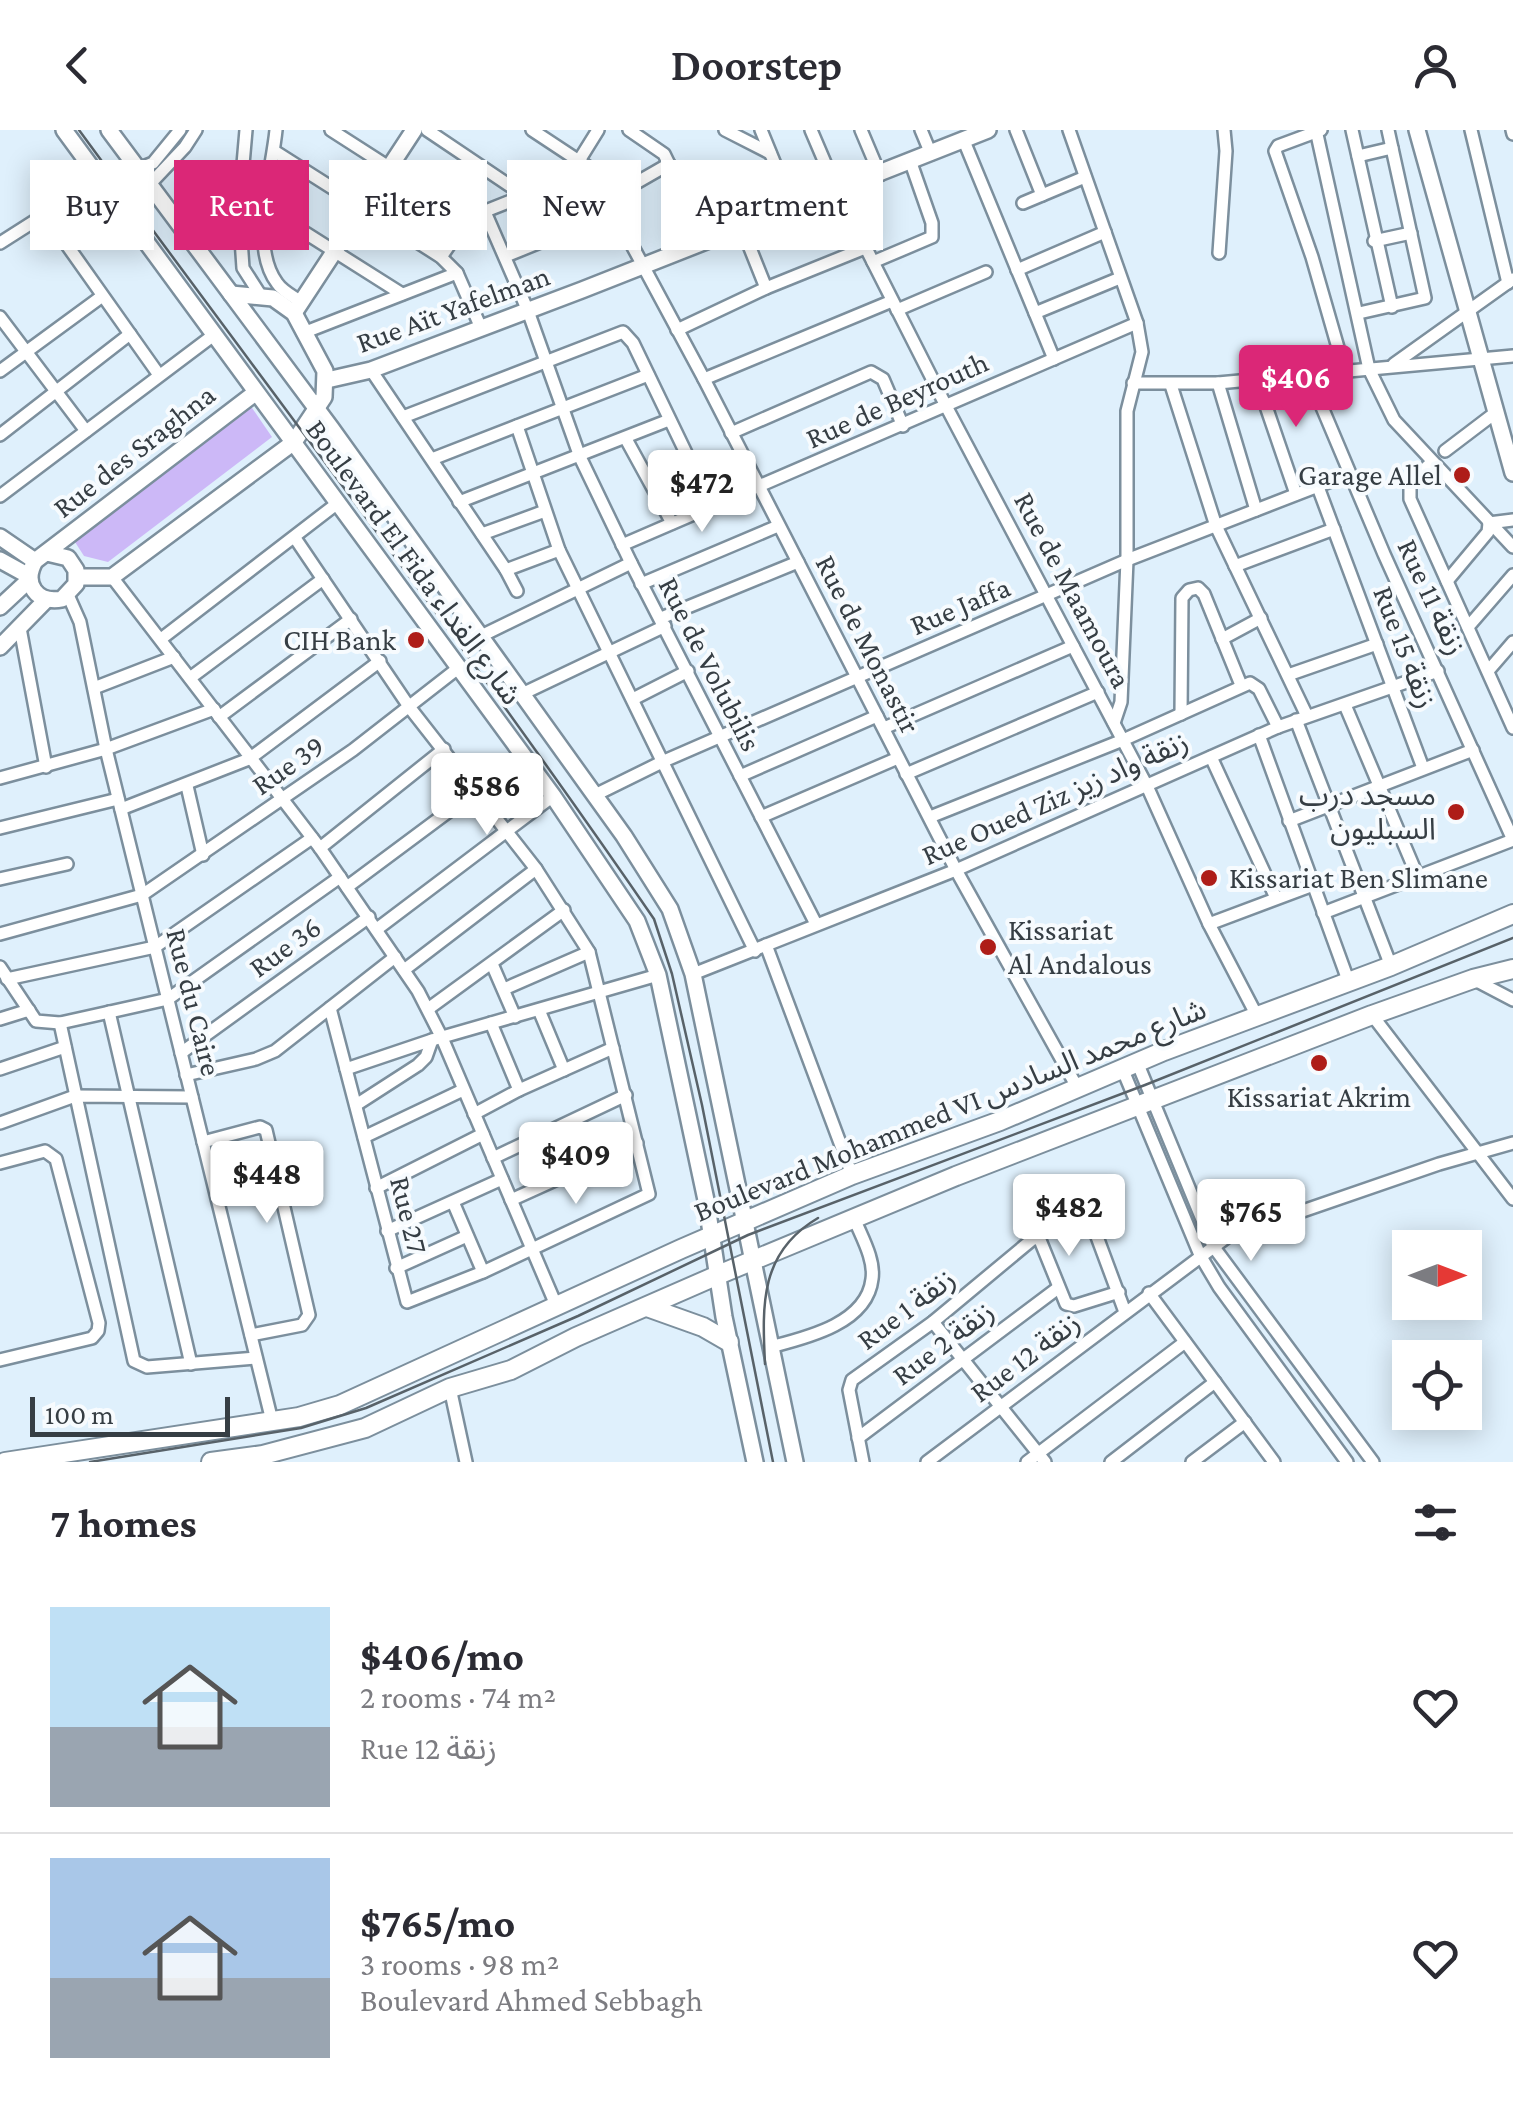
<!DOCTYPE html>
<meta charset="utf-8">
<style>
body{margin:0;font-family:"Crimson Pro","Noto Sans Arabic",serif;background:#f2f2f3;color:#2b2b33;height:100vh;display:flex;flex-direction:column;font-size:38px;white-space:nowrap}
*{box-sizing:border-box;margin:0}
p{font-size:32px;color:#7c7c81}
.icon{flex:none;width:55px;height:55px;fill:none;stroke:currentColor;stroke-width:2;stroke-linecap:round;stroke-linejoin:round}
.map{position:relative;height:1332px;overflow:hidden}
.drawer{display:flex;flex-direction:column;background:#fff;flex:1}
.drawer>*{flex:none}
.hud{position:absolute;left:30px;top:30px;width:1000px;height:90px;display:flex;gap:20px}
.needle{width:65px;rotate:90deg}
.fabs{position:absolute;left:1392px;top:1100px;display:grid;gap:20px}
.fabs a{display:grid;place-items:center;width:90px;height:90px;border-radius:0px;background:#fff;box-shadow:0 5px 25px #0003;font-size:50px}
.scale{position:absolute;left:30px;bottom:25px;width:200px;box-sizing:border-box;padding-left:10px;border:5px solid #363e44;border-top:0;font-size:28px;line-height:35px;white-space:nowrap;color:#363e44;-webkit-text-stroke:8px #f7fbfe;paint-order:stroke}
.price{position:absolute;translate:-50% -85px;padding:0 22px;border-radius:10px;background:#fff;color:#222;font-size:32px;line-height:65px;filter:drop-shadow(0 2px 5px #0008)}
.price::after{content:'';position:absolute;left:50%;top:60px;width:30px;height:22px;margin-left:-15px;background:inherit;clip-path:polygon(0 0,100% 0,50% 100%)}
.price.current{background:#db2777;color:#fff}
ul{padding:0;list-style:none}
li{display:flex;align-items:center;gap:30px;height:250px;padding:0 50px}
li+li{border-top:2px solid #e1e1e2}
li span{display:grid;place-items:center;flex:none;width:280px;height:200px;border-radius:0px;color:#555}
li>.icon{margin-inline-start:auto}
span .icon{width:120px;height:120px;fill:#fffc;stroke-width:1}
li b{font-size:42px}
h2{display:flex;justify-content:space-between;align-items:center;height:120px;padding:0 50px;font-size:42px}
.tag{padding:0 35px;border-radius:0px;background:#fff;box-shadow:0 5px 25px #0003;font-size:35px;line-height:90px}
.tag.current{background:#db2777;color:#fff}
header{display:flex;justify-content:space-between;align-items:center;height:130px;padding:0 50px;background:#fff;font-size:45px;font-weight:600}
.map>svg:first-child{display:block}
</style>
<header><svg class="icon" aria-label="back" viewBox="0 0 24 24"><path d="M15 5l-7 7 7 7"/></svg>Doorstep<svg class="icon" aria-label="person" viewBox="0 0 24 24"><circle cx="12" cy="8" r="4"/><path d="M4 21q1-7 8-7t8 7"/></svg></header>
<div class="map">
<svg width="1513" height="1332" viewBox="0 0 1513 1332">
<rect width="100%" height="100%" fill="#dff0fc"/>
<polygon fill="#ccb8f7" points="248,272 272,307 108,432 84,426 75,412 79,401"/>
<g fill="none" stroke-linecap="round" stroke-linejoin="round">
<g stroke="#7c8f9d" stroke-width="16">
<g id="street">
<polyline points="246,0 239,80 243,138 261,166"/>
<path d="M276,0C272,42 249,116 277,153C282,161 294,167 301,172"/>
<polyline points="331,0 468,88"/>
<polyline points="427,0 522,64"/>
<polyline points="532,0 591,39 704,249 956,740 1077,957"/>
<polyline points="629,0 664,24 707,112"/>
<polyline points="725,0 770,23"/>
<polyline points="761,0 793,78"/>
<polyline points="811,0 837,61 946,276 1147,656 1209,794 1257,886"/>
<polyline points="861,0 880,45"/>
<polyline points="921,0 931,24"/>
<polyline points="1016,0 1042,65"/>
<polyline points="1069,0 1137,193 1142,222 1127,281 1127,430 1121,572 1114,593"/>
<polyline points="1316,0 1369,239 1394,290 1513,417"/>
<polyline points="1321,0 1278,16 1275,21 1312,127 1345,242"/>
<polyline points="1352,0 1392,177"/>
<polyline points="1471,0 1508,153"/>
<polyline points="1512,0 1513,4"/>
<polyline points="964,11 1054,229"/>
<polyline points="274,21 441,127 457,143 481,198"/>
<polyline points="1358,26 1392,18"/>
<polyline points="580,29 598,0"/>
<polyline points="138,39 153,33 180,0"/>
<polyline points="150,54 185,17 196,0"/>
<polyline points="608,69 669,34"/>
<polyline points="1023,73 1085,47"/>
<polyline points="266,78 402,164"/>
<polyline points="485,82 528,181 580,327 631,433 816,794"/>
<polyline points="45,84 159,245"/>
<polyline points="742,98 766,158"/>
<polyline points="1374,111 1411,103"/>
<polyline points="0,113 99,50"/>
<polyline points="1219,123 1226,21 1224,0"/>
<polyline points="506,126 614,82"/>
<polyline points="441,127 468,88 591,39"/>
<polyline points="873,132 932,107 932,93 911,33"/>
<polyline points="1017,140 1105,102"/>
<polyline points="897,180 986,142"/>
<polyline points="1035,183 1120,148"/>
<polyline points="1359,183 1425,168 1388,0"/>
<polyline points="0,187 86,301"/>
<polyline points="677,200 766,158 865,118"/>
<polyline points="303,203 457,143"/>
<polyline points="1394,234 1513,149"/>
<polyline points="371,240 506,440 517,461"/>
<polyline points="0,241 101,167"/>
<polyline points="1308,244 1384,424 1513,710"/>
<polyline points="704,249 892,171"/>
<polyline points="1257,250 1296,364"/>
<polyline points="1133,253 1218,253 1513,226"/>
<polyline points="1218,253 1256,380"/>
<polyline points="1171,255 1216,396 1307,586"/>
<polyline points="403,287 623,202 633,213 712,377"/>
<polyline points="517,296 559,420 755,821"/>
<polyline points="731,303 871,242 883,249 903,296"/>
<polyline points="0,305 130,204"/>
<polyline points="626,309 672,393"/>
<polyline points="1445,321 1495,283"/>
<polyline points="432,329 648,245"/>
<polyline points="1432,332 1410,353 1410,369 1513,598"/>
<polyline points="1318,357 1423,638"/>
<polyline points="0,366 215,204"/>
<polyline points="459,372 669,290"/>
<polyline points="1489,393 1513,390"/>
<polyline points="482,404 545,381"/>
<polyline points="295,408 410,578 536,739 589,822 649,1064 483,1142 407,1172 330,878"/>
<polyline points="622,415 1137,193"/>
<polyline points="1235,436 1334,399"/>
<polyline points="506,440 559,420"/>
<polyline points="112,447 320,718 418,861 442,908 556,1175"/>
<polyline points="1447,451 1488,402 1489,393"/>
<polyline points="641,454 778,396"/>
<polyline points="68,465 80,492 106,619 272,1291"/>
<polyline points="661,488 798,432"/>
<polyline points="1468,497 1513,445"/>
<polyline points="20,498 46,637"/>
<polyline points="479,507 631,433"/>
<polyline points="161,509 339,372"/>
<polyline points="1222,509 1261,488"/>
<polyline points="1488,541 1513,512"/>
<polyline points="1288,545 1377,514"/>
<polyline points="190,548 323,449"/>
<polyline points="94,558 174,527"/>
<polyline points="522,564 665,496"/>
<polyline points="633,569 688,541"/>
<polyline points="1345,575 1417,745"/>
<polyline points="1181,584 1182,468 1189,460 1198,458 1204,464 1241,555"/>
<polyline points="219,587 351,489"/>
<polyline points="1296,590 1391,836"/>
<polyline points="884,598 1073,516"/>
<polyline points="1259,605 1348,850"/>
<polyline points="1211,627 1276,768"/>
<polyline points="906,644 1098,562"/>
<polyline points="740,646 877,586"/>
<polyline points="0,648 106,619 214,579"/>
<polyline points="187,656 203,725"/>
<polyline points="595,665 664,631 1127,430 1349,344"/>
<polyline points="121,679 249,629 380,531"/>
<polyline points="761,687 898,628"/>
<polyline points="930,687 1123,610 1250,553 1259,559 1278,597"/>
<polyline points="1289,691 1473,620"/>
<polyline points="0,698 118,669"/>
<polyline points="320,718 444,619"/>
<polyline points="0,749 67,734"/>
<polyline points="347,757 476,661"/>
<polyline points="1323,783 1513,710"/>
<polyline points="1209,794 1313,755"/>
<polyline points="377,799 553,666"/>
<polyline points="0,804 142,765 353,620 457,539"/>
<polyline points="766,815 852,1045"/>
<polyline points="492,834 515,887"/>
<polyline points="0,837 36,891 60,893 168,869 340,747"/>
<polyline points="404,840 536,739"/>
<polyline points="693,844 956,740 1278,597 1438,541"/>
<polyline points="7,849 155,817 312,708"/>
<polyline points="1473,849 1513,870"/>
<polyline points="504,859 589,822"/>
<polyline points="428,879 564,780"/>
<polyline points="539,880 564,940"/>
<polyline points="109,882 191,1234"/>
<polyline points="1372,885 1513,1069"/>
<polyline points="0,889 29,880"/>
<polyline points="60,893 134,1231 147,1237 256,1228"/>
<polyline points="491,893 519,960"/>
<polyline points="181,923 369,787"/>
<polyline points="1137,932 1213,1116 1373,1332"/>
<polyline points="1122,938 1200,1125 1219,1157 1347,1332"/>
<polyline points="0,939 65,917"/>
<polyline points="346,939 432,910 658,845"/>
<polyline points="186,945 256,929 275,921 395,827"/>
<polyline points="356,975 418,935 426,927 432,910"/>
<polyline points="474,984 519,960 613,918"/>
<polyline points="0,993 75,966 192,967"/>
<polyline points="364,1007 463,960"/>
<polyline points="203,1012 260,997 266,1000 309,1185 302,1195 251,1205"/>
<polyline points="493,1028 626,965"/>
<polyline points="0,1033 45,1021 56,1029 99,1193 98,1201 92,1208 0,1230"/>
<polyline points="376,1058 483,1004"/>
<polyline points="1083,1069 1125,1182"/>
<polyline points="511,1070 637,1013"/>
<polyline points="453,1072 483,1142"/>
<polyline points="387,1101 502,1049"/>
<polyline points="396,1138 467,1106"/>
<polyline points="1149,1163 1274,1332"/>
<polyline points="933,1192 1045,1332"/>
<path d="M770,1217C805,1208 867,1194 872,1149C875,1129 861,1106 854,1088"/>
<polyline points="450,1258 466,1332"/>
<polyline points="858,1308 1058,1158"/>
<polyline points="863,1332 849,1260 852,1250 933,1192 1034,1108 1040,1110 1066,1174 1074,1176 1119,1162"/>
<polyline points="927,1332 1227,1107 1439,1034 1513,1013"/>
<polyline points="1027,1332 1185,1212"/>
<polyline points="1111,1332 1215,1252"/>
<polyline points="1192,1332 1245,1292"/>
</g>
</g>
<g stroke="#7c8f9d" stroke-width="20">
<g id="secondary">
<polyline points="64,0 553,666 637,791 658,845 706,1070 724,1187 755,1332"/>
<polyline points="109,0 331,298 624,706 670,779 693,844 795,1332"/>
<polyline points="1417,0 1513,343"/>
<polyline points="294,183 414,0"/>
<polyline points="327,250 371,240 582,160 988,0"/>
<polyline points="0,407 35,431"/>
<path d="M47,423L68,428L76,440V454L62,469C37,474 22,454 35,431L255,263"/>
<polyline points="0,430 29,446"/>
<polyline points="77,447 112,447 294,312 324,267 325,241 294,183 273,168 231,164"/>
<polyline points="0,477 29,450"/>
<polyline points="0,517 46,470"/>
</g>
</g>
<g stroke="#7c8f9d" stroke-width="22">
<g id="primary">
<polyline points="647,1177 703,1197 729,1212"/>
<polyline points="5,1332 299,1287 340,1275 681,1119 852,1045 1000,991 1164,921 1391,836 1513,784"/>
<polyline points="211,1332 263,1325 365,1298 450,1258 511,1240 576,1207 718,1145 956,1046 1372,885 1473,849 1513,839"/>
</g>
</g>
<use href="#street" stroke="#fff" stroke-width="11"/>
<use href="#secondary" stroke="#fff" stroke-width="15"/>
<use href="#primary" stroke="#fff" stroke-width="18"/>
<g stroke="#586269" stroke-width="2.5">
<path d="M79,0C271,262 470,521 654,789L672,844L702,975L773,1332"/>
<path d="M765,1234C762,1174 760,1122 818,1088"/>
<polyline points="90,1332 301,1298 366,1278 578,1186 748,1105 1145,955 1513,808"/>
</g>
</g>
<g fill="#ae1d18" stroke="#f7fbfe" stroke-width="4">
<circle cx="1462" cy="345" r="10"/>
<circle cx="416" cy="510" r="10"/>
<circle cx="1456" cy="682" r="10"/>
<circle cx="1209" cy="748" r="10"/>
<circle cx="988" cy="817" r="10"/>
<circle cx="1319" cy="933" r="10"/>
</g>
<g text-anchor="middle" stroke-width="8" stroke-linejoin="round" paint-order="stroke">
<g font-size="30" fill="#363e44" stroke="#f7fbfe">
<text transform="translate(453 179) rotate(-20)" y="10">Rue Aït Yafelman</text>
<text transform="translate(897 270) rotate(-24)" y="10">Rue de Beyrouth</text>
<text transform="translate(134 321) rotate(-38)" y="10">Rue des Sraghna</text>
<text transform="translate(414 432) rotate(54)" y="10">Boulevard El Fida شارع الفداء</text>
<text transform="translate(1073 460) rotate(62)" y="10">Rue de Maamoura</text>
<text transform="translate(1432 467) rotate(65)" y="10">Rue 11 زنقة</text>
<text transform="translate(960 476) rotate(-23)" y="10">Rue Jaffa</text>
<text transform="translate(868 514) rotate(63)" y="10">Rue de Monastir</text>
<text transform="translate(1405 517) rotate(69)" y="10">Rue 15 زنقة</text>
<text transform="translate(710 534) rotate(63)" y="10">Rue de Volubilis</text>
<text transform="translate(288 635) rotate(-35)" y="10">Rue 39</text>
<text transform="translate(1055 668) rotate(-24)" y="10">Rue Oued Ziz زنقة واد زيز</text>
<text transform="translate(285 817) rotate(-36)" y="10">Rue 36</text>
<text transform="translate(194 872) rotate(76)" y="10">Rue du Caire</text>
<text transform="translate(950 980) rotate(-22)" y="10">Boulevard Mohammed VI شارع محمد السادس</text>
<text transform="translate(409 1085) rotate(76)" y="10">Rue 27</text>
<text transform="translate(906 1179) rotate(-37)" y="10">Rue 1 زنقة</text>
<text transform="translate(943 1213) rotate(-37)" y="10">Rue 2 زنقة</text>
<text transform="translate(1025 1227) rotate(-37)" y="10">Rue 12 زنقة</text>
</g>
<g font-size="30" fill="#363e44" stroke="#f7fbfe" text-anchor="end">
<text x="1442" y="355">Garage Allel</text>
<text x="396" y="520">CIH Bank</text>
<text x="1436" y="675">مسجد درب<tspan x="1436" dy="34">السبليون</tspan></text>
<text x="1229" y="758" text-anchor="start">Kissariat Ben Slimane</text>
<text x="1008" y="810" text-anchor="start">Kissariat<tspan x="1008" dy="34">Al Andalous</tspan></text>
<text x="1319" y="977" text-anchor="middle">Kissariat Akrim</text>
</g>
</g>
</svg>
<div class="fabs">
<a><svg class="needle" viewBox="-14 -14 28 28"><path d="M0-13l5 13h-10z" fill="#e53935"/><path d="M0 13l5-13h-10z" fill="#7c7c81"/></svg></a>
<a><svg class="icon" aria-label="locate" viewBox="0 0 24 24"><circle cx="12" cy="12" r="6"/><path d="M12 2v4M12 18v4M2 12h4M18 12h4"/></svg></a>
</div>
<div class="scale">100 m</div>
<b class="price current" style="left:1296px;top:300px">$406</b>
<b class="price" style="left:702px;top:405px">$472</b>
<b class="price" style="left:487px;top:708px">$586</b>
<b class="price" style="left:576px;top:1077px">$409</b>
<b class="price" style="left:267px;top:1096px">$448</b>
<b class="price" style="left:1069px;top:1129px">$482</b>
<b class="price" style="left:1251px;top:1134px">$765</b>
<div class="hud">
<a class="tag">Buy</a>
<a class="tag current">Rent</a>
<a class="tag">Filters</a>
<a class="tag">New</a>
<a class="tag">Apartment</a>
</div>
</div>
<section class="drawer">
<h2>7 homes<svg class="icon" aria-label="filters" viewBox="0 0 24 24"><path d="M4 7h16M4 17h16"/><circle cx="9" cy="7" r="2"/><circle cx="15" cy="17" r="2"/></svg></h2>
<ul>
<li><span style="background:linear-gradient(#bfe0f5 60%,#9aa5b1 0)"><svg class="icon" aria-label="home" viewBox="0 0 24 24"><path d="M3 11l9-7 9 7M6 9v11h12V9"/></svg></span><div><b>$406/mo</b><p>2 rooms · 74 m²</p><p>Rue 12 زنقة</p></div><svg class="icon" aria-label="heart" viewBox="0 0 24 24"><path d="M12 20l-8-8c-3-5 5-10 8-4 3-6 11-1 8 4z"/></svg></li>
<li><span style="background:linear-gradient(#a9c7e8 60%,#9aa5b1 0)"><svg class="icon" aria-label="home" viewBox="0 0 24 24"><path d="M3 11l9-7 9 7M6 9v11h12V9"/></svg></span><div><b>$765/mo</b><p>3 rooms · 98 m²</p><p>Boulevard Ahmed Sebbagh</p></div><svg class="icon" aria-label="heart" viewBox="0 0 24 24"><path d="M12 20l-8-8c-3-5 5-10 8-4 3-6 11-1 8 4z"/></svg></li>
</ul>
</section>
